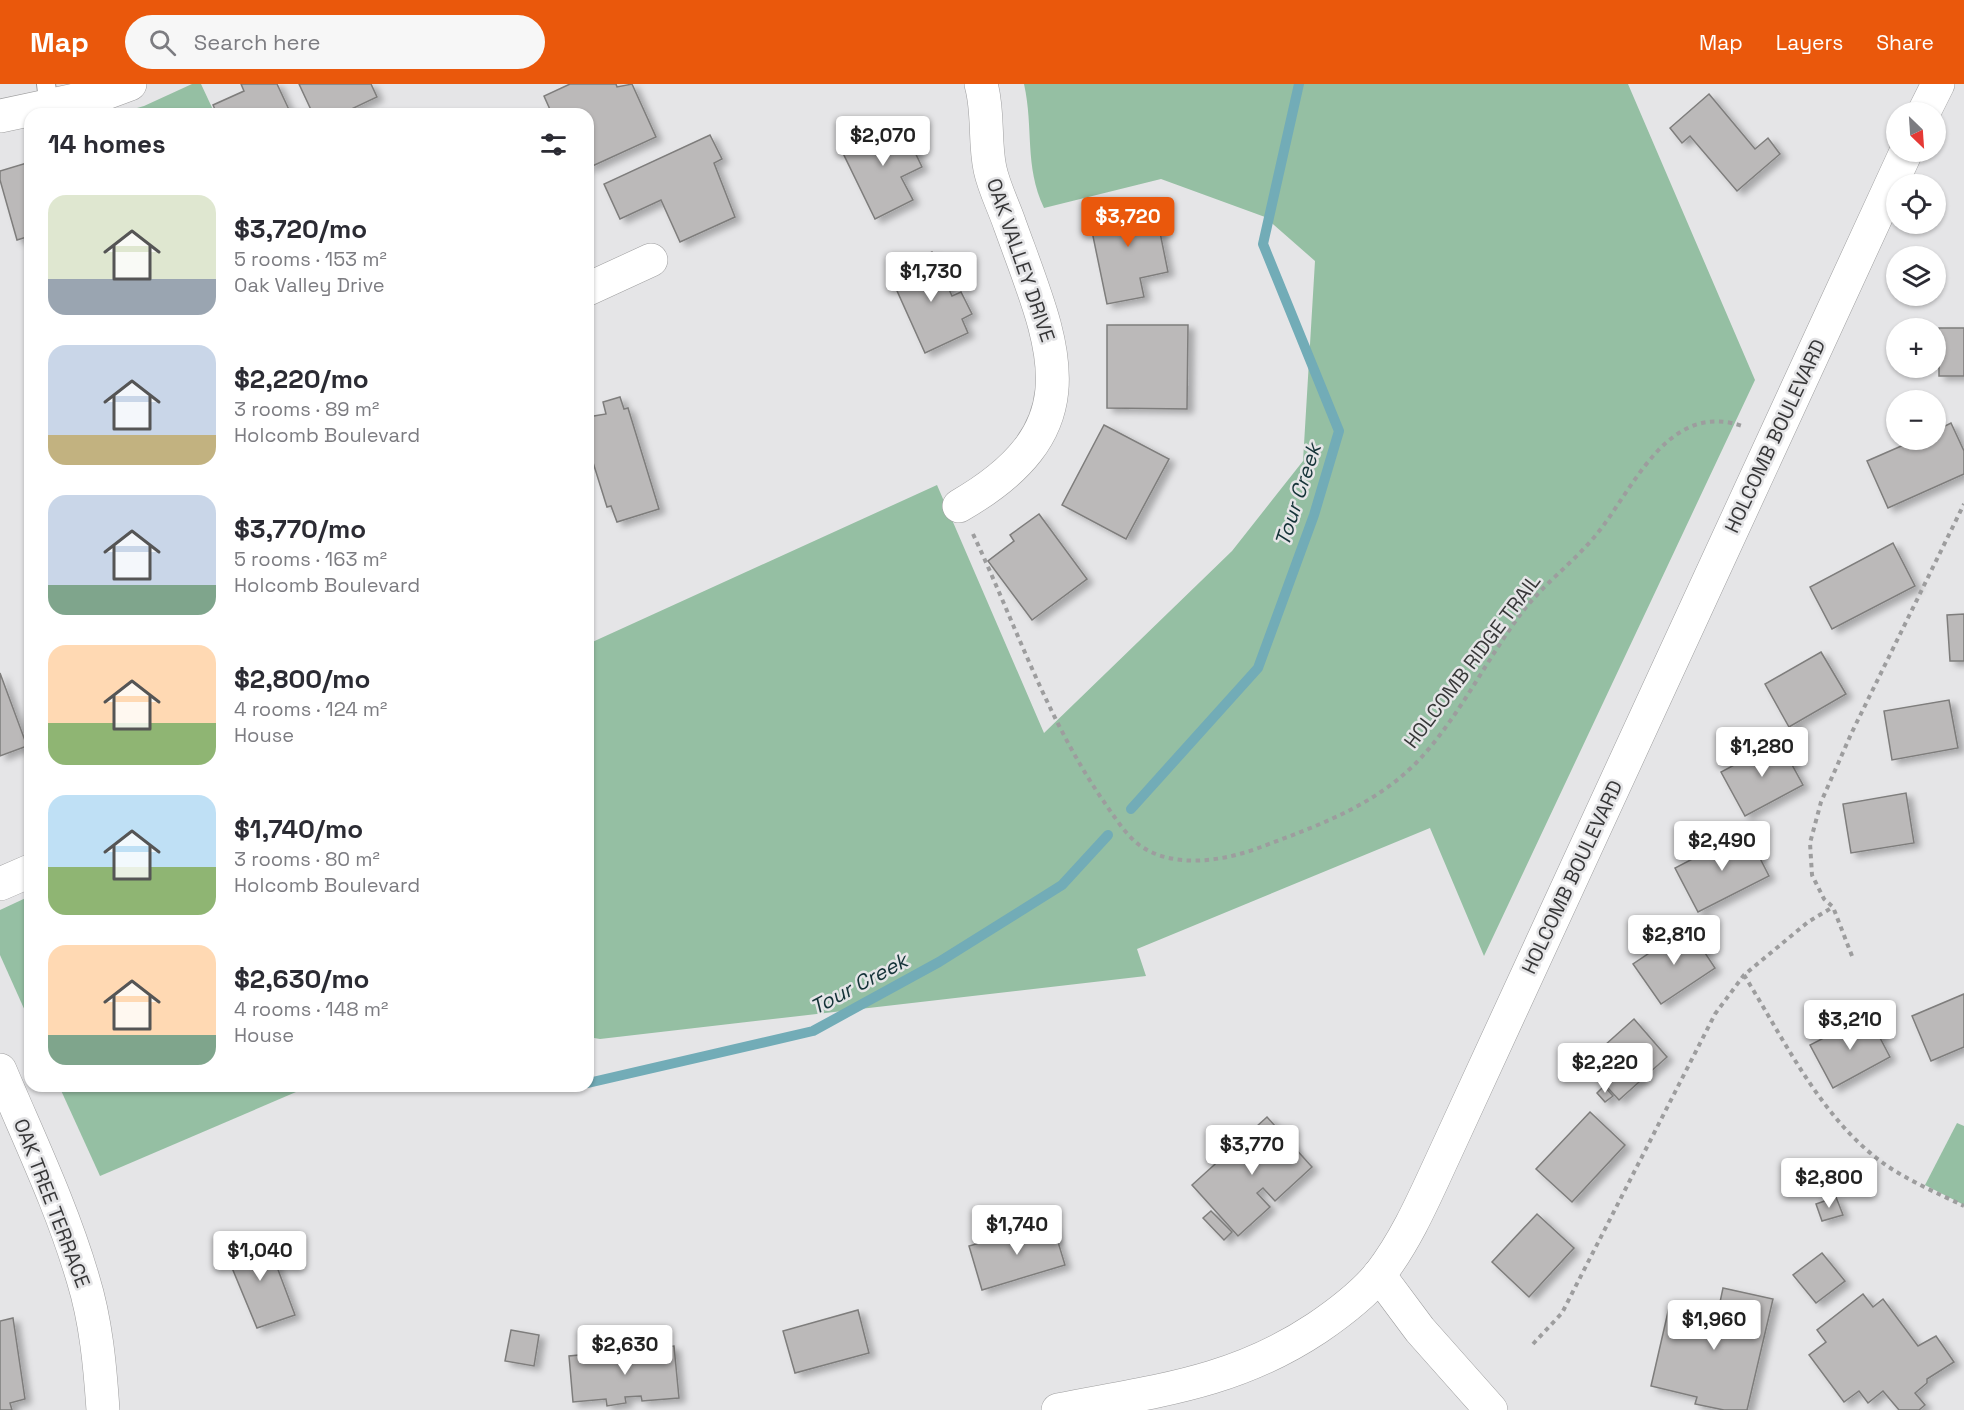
<!DOCTYPE html>
<meta charset="utf-8">
<style>
body{margin:0;font-family:"Space Grotesk",sans-serif;background:#f7f7f7;color:#2b2b33;height:100vh;display:flex;flex-direction:column;font-size:22px;white-space:nowrap}
*{box-sizing:border-box;margin:0}
p{font-size:20px;color:#7c7c81}
.icon{flex:none;width:33px;height:33px;fill:none;stroke:currentColor;stroke-width:2;stroke-linecap:round;stroke-linejoin:round}
.map{position:relative;flex:1;overflow:hidden}
.side{position:absolute;left:24px;top:24px;width:570px;height:984px;display:flex;flex-direction:column;background:#fff;border-radius:18px;box-shadow:0 2px 4px #0004}
.side>*{flex:none}
.needle{width:39px;rotate:155deg}
.tools{position:absolute;left:1886px;top:18px;display:grid;gap:12px}
.tools a{display:grid;place-items:center;width:60px;height:60px;border-radius:50%;background:#fff;box-shadow:0 2px 4px #0004;font-size:30px}
.price{position:absolute;translate:-50% -51px;padding:0 14px;border-radius:6px;background:#fff;color:#222;font-size:20px;line-height:39px;filter:drop-shadow(0 2px 3px #0008)}
.price::after{content:'';position:absolute;left:50%;top:36px;width:18px;height:14px;margin-left:-9px;background:inherit;clip-path:polygon(0 0,100% 0,50% 100%)}
.price.selected{background:#ea580c;color:#fff}
ul{padding:0;list-style:none}
li{display:flex;align-items:center;gap:18px;height:150px;padding:0 24px}
li span{display:grid;place-items:center;flex:none;width:168px;height:120px;border-radius:18px;color:#555}
li>.icon{margin-inline-start:auto}
span .icon{width:72px;height:72px;fill:#fffc;stroke-width:1}
li b{font-size:26px}
h2{display:flex;justify-content:space-between;align-items:center;height:72px;padding:0 24px;font-size:26px}
header{display:flex;align-items:center;gap:36px;box-sizing:border-box;height:84px;padding:0 30px;background:#ea580c;color:#fff}
header strong{font-size:28px}
nav{display:flex;gap:33px;margin-inline-start:auto;font-size:21px}
.search{width:420px;height:54px;background:#f7f7f7;display:flex;align-items:center;gap:15px;box-sizing:border-box;padding:0 21px;border-radius:33px;color:#7c7c81;font-size:22px}
.map>svg:first-child{display:block}
</style>
<header>
<strong>Map</strong>
<div class="search"><svg class="icon" aria-label="search" viewBox="0 0 24 24"><circle cx="10" cy="10" r="6"/><path d="M15 15l6 6"/></svg>Search here</div>
<nav><a>Map</a><a>Layers</a><a>Share</a></nav>
</header>
<div class="map">
<svg width="1964" height="1326" viewBox="0 0 1964 1326">
<defs>
<filter id="shadow"><feDropShadow dx="6" dy="4" stdDeviation="3" flood-color="#0004"/></filter>
</defs>
<rect width="100%" height="100%" fill="#e5e5e7"/>
<g fill="#95bfa3">
<polygon points="192,0 201,0 215,30 116,30 144,22"/>
<path d="M1024,0H1628L1755,296L1484,872L1430,744L1137,865L1146,892L600,955L588,953V560L937,401L1044,649L1232,467L1303,377L1315,177L1265,133L1161,95L1044,124C1024,81 1034,45 1024,0Z"/>
<polygon points="30,812 30,938 0,871 0,826"/>
<polygon points="59,1002 310,1002 100,1092"/>
<polygon points="1957,1039 1964,1042 1964,1121 1925,1101"/>
</g>
<g fill="none" stroke-linecap="round" stroke-linejoin="round">
<g stroke="#72acb7" stroke-width="10">
<polyline points="1131,725 1258,584 1314,431 1339,347 1263,160 1299,0"/>
<polyline points="588,999 813,947 939,878 1062,801 1108,751"/>
</g>
</g>
<g fill="#bbb9b9" stroke="#7e7d7c" stroke-width="1.5" filter="url(#shadow)">
<polygon points="241,0 277,0 291,30 217,30 213,21 244,7"/>
<polygon points="299,0 371,0 377,13 341,30 313,30"/>
<polygon points="570,0 616,0 617,3 632,0 656,53 588,84 588,30 552,30 544,12"/>
<polygon points="1709,10 1755,65 1768,54 1780,70 1737,107 1690,52 1682,59 1670,44"/>
<polygon points="899,35 922,83 901,93 913,116 875,135 840,63"/>
<polygon points="710,51 722,75 714,79 735,133 680,158 661,116 620,135 604,100"/>
<polygon points="30,78 30,152 17,156 0,96 0,87"/>
<polygon points="1153,114 1168,188 1140,194 1144,213 1107,220 1088,128"/>
<polygon points="932,168 952,212 961,208 972,230 962,235 968,249 925,269 889,189"/>
<polygon points="1107,241 1188,241 1187,325 1107,324"/>
<rect x="1939" y="244" width="25" height="48"/>
<polygon points="620,313 624,325 628,324 659,425 617,438 611,422 607,423 591,372 588,372 588,333 606,330 603,318"/>
<polygon points="1951,339 1964,367 1964,390 1888,424 1867,377 1915,356 1935,356 1935,347"/>
<polygon points="1104,341 1169,375 1126,455 1062,421"/>
<polygon points="1039,430 1087,495 1032,536 988,477 1014,457 1010,451"/>
<polygon points="1893,459 1915,502 1832,545 1810,503"/>
<polygon points="1964,530 1964,577 1950,577 1947,531"/>
<polygon points="1821,568 1846,610 1789,643 1765,600"/>
<polygon points="0,589 27,662 0,672"/>
<polygon points="1949,616 1958,664 1892,676 1884,627"/>
<polygon points="1779,657 1803,701 1745,732 1721,688"/>
<polygon points="1906,709 1914,759 1851,769 1843,720"/>
<polygon points="1746,747 1769,792 1698,828 1675,784"/>
<polygon points="1688,843 1715,884 1661,920 1633,880"/>
<polygon points="1964,910 1964,963 1931,977 1912,932"/>
<polygon points="1868,931 1890,973 1833,1004 1810,961"/>
<polygon points="1634,935 1667,973 1619,1016 1585,979"/>
<polygon points="1604,1002 1613,1012 1605,1018 1597,1009"/>
<polygon points="1590,1028 1625,1061 1572,1118 1536,1085"/>
<polygon points="1267,1033 1312,1083 1275,1117 1263,1104 1257,1109 1270,1123 1238,1152 1192,1101"/>
<polygon points="1836,1113 1843,1131 1822,1137 1816,1120"/>
<polygon points="1211,1127 1232,1148 1224,1156 1203,1134"/>
<polygon points="1537,1130 1574,1164 1529,1213 1492,1178"/>
<polygon points="1052,1138 1065,1181 982,1206 969,1162"/>
<polygon points="265,1151 295,1231 257,1244 225,1167"/>
<polygon points="1822,1169 1845,1197 1816,1219 1793,1191"/>
<polygon points="1723,1204 1773,1215 1747,1326 1724,1326 1695,1320 1697,1313 1651,1302 1670,1219 1713,1229 1719,1223"/>
<polygon points="1863,1210 1873,1223 1883,1215 1918,1262 1936,1252 1954,1278 1927,1295 1927,1299 1915,1309 1925,1321 1919,1326 1899,1326 1883,1307 1868,1319 1859,1307 1844,1318 1809,1271 1826,1258 1817,1246"/>
<polygon points="858,1226 869,1269 795,1289 783,1247"/>
<polygon points="13,1234 25,1315 10,1319 12,1326 0,1326 0,1237"/>
<polygon points="511,1246 539,1251 534,1282 505,1277"/>
<polygon points="674,1262 679,1314 642,1317 641,1312 625,1313 626,1319 607,1322 606,1315 573,1318 569,1272"/>
</g>
<g fill="none" stroke-linecap="round" stroke-linejoin="round">
<g stroke="#9e9e9f" stroke-width="20">
<polyline id="lane" points="46,0 49,23"/>
</g>
<g stroke="#9e9e9f" stroke-width="34">
<g id="street">
<polyline points="0,32 103,10 130,0"/>
<polyline points="588,205 651,176"/>
<path d="M959,422C1096,343 1054,263 1010,141C1004,123 994,104 990,85C984,57 989,28 981,0"/>
<polyline points="0,800 30,787"/>
<path d="M0,986C29,1055 62,1123 83,1195C96,1237 100,1282 103,1326"/>
<polyline points="1379,1191 1420,1246 1491,1326"/>
</g>
</g>
<g stroke="#9e9e9f" stroke-width="34">
<g id="secondary">
<polyline points="1924,28 1938,0"/>
<path d="M1058,1326C1154,1307 1233,1300 1317,1244C1339,1229 1363,1211 1380,1190C1406,1156 1423,1117 1441,1078L1906,68"/>
</g>
</g>
<g stroke="#9d9d9e" stroke-width="4" stroke-dasharray="4.5 4.5" stroke-linecap="butt">
<path d="M973,450C1015,539 1046,633 1102,715C1112,729 1124,749 1138,760C1172,786 1225,777 1261,763C1317,742 1374,722 1417,678C1458,635 1485,578 1520,531C1542,501 1572,480 1596,451C1634,405 1668,314 1745,343"/>
<polyline points="1852,872 1833,823 1824,815 1812,791 1810,759 1821,718 1852,648 1964,420"/>
<path d="M1744,891C1784,955 1820,1033 1883,1079C1905,1095 1939,1110 1964,1122"/>
<polyline points="1533,1260 1562,1229 1715,930 1744,891 1808,838 1833,823"/>
</g>
<use href="#lane" stroke="#fff" stroke-width="18"/>
<use href="#street" stroke="#fff" stroke-width="33"/>
<use href="#secondary" stroke="#fff" stroke-width="33"/>
</g>
<g text-anchor="middle" stroke-width="5" stroke-linejoin="round" paint-order="stroke">
<g font-size="20" fill="#373738" stroke="#e5e5e7">
<text transform="translate(1021 176) rotate(71)" y="7">OAK VALLEY DRIVE</text>
<text transform="translate(1775 352) rotate(-65)" y="7">HOLCOMB BOULEVARD</text>
<text transform="translate(1472 577) rotate(-53)" y="7">HOLCOMB RIDGE TRAIL</text>
<text transform="translate(1572 793) rotate(-65)" y="7">HOLCOMB BOULEVARD</text>
<text transform="translate(52 1119) rotate(69)" y="7">OAK TREE TERRACE</text>
</g>
<g font-size="21" font-style="italic" fill="#153338" stroke="#e5e5e7">
<text transform="translate(1298 411) rotate(-72)" y="7">Tour Creek</text>
<text transform="translate(859 900) rotate(-28)" y="7">Tour Creek</text>
</g>
</g>
</svg>
<div class="tools">
<a><svg class="needle" viewBox="-14 -14 28 28"><path d="M0-13l5 13h-10z" fill="#e53935"/><path d="M0 13l5-13h-10z" fill="#7c7c81"/></svg></a>
<a><svg class="icon" aria-label="locate" viewBox="0 0 24 24"><circle cx="12" cy="12" r="6"/><path d="M12 2v4M12 18v4M2 12h4M18 12h4"/></svg></a>
<a><svg class="icon" aria-label="layers" viewBox="0 0 24 24"><path d="M12 4l9 5-9 5-9-5zM3 14l9 5 9-5"/></svg></a>
<a>+</a>
<a>−</a>
</div>
<b class="price" style="left:883px;top:83px">$2,070</b>
<b class="price selected" style="left:1128px;top:164px">$3,720</b>
<b class="price" style="left:931px;top:219px">$1,730</b>
<b class="price" style="left:1762px;top:694px">$1,280</b>
<b class="price" style="left:1722px;top:788px">$2,490</b>
<b class="price" style="left:1674px;top:882px">$2,810</b>
<b class="price" style="left:1850px;top:967px">$3,210</b>
<b class="price" style="left:1605px;top:1010px">$2,220</b>
<b class="price" style="left:1252px;top:1092px">$3,770</b>
<b class="price" style="left:1829px;top:1125px">$2,800</b>
<b class="price" style="left:1017px;top:1172px">$1,740</b>
<b class="price" style="left:260px;top:1198px">$1,040</b>
<b class="price" style="left:1714px;top:1267px">$1,960</b>
<b class="price" style="left:625px;top:1292px">$2,630</b>
<section class="side">
<h2>14 homes<svg class="icon" aria-label="filters" viewBox="0 0 24 24"><path d="M4 7h16M4 17h16"/><circle cx="9" cy="7" r="2"/><circle cx="15" cy="17" r="2"/></svg></h2>
<ul>
<li><span style="background:linear-gradient(#dfe7d0 70%,#9aa5b1 0)"><svg class="icon" aria-label="home" viewBox="0 0 24 24"><path d="M3 11l9-7 9 7M6 9v11h12V9"/></svg></span><div><b>$3,720/mo</b><p>5 rooms · 153 m²</p><p>Oak Valley Drive</p></div></li>
<li><span style="background:linear-gradient(#c9d6e8 75%,#c2b280 0)"><svg class="icon" aria-label="home" viewBox="0 0 24 24"><path d="M3 11l9-7 9 7M6 9v11h12V9"/></svg></span><div><b>$2,220/mo</b><p>3 rooms · 89 m²</p><p>Holcomb Boulevard</p></div></li>
<li><span style="background:linear-gradient(#c9d6e8 75%,#7fa58c 0)"><svg class="icon" aria-label="home" viewBox="0 0 24 24"><path d="M3 11l9-7 9 7M6 9v11h12V9"/></svg></span><div><b>$3,770/mo</b><p>5 rooms · 163 m²</p><p>Holcomb Boulevard</p></div></li>
<li><span style="background:linear-gradient(#ffd9b3 65%,#8fb573 0)"><svg class="icon" aria-label="home" viewBox="0 0 24 24"><path d="M3 11l9-7 9 7M6 9v11h12V9"/></svg></span><div><b>$2,800/mo</b><p>4 rooms · 124 m²</p><p>House</p></div></li>
<li><span style="background:linear-gradient(#bfe0f5 60%,#8fb573 0)"><svg class="icon" aria-label="home" viewBox="0 0 24 24"><path d="M3 11l9-7 9 7M6 9v11h12V9"/></svg></span><div><b>$1,740/mo</b><p>3 rooms · 80 m²</p><p>Holcomb Boulevard</p></div></li>
<li><span style="background:linear-gradient(#ffd9b3 75%,#7fa58c 0)"><svg class="icon" aria-label="home" viewBox="0 0 24 24"><path d="M3 11l9-7 9 7M6 9v11h12V9"/></svg></span><div><b>$2,630/mo</b><p>4 rooms · 148 m²</p><p>House</p></div></li>
</ul>
</section>
</div>
